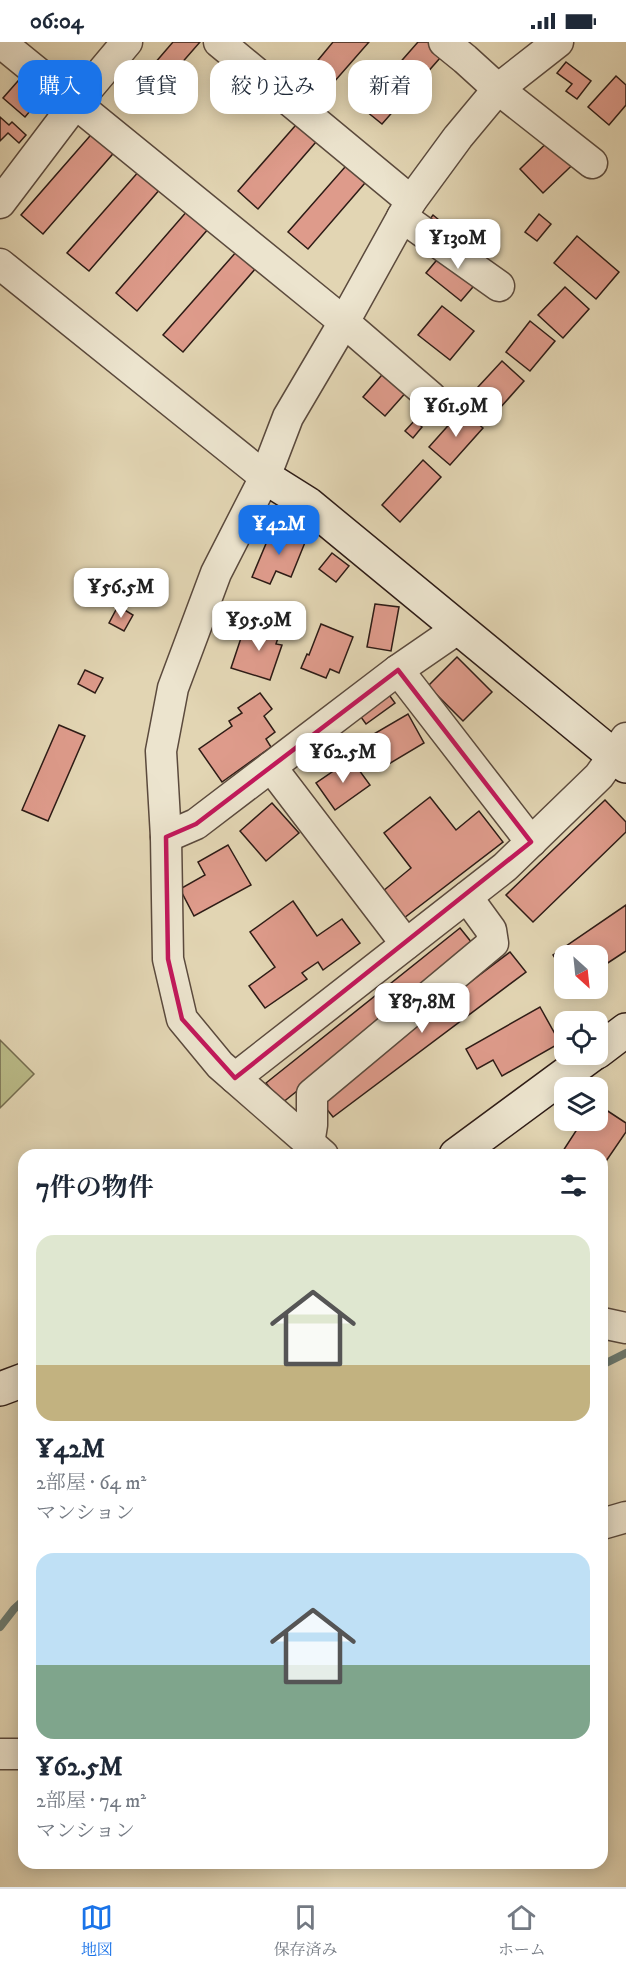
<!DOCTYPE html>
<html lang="ja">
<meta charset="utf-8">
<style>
body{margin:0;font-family:"IM FELL DW Pica","Noto Serif JP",serif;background:#f2f2f3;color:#1f2937;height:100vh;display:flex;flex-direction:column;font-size:22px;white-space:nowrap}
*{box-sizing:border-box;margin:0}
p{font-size:20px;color:#747a83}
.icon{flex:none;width:33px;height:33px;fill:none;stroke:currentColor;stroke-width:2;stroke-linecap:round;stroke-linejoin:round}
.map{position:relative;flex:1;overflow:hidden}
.sheet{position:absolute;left:18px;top:1107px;width:590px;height:720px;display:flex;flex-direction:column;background:#fff;border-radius:18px;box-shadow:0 3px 15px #0003}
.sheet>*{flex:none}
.banner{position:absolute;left:18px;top:18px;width:591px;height:54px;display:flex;gap:12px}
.needle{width:39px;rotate:153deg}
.fabs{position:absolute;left:554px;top:903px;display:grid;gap:12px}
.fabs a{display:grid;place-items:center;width:54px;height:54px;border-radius:12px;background:#fff;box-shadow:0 3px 15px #0003;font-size:30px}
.price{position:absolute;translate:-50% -51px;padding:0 14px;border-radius:12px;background:#fff;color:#222;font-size:20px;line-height:39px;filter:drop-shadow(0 2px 3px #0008)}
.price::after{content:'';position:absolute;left:50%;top:36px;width:18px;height:14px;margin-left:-9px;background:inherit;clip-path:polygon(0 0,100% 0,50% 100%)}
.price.current{background:#1a73e8;color:#fff}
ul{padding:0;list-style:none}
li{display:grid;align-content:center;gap:12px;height:318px;padding:0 18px}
li span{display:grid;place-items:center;height:186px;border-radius:18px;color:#555}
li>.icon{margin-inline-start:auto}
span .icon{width:108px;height:108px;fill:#fffc;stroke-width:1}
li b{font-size:26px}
h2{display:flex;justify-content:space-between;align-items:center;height:72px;padding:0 18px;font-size:26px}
.pill{padding:0 21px;border-radius:18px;background:#fff;box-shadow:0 3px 15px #0003;font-size:21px;line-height:54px}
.pill.current{background:#1a73e8;color:#fff}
.status{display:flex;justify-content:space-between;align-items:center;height:42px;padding:0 30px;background:#fff;direction:ltr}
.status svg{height:16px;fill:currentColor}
.dock{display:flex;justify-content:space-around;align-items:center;height:84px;border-top:2px solid #e0e1e3;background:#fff;font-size:16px;color:#747a83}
.dock a{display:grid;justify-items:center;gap:3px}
.dock .current{color:#1a73e8}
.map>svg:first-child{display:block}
</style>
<div class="status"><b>06:04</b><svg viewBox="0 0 49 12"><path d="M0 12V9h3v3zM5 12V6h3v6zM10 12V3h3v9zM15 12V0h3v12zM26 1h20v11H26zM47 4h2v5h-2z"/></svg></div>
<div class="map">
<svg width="626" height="1845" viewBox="0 0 626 1845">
<rect width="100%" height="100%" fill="#e2d5b3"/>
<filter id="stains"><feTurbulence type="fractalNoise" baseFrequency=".00333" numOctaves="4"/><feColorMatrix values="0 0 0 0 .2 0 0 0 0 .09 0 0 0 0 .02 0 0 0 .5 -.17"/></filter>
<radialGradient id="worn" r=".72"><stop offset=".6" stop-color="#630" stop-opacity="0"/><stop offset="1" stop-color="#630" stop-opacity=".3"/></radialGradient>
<polygon fill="#babb88" stroke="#746c4f" stroke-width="1.5" points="0,998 34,1032 0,1066"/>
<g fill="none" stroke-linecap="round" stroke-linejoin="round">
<g stroke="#6c7a70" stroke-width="8">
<polyline points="602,1323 626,1311"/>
<polyline points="0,1585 14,1567 24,1558"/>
</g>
</g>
<g fill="#de9b8b" stroke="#2e1c16" stroke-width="1.5">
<polygon points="173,0 200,0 138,71 123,58"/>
<polygon points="333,0 369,0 334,40 314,23"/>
<polygon points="418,0 437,0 447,8 382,82 361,65"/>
<polygon points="566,20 591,39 577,57 566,49 572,42 557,31"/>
<polygon points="32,23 53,42 25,75 3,56"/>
<polygon points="616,34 626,43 626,63 609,83 588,65"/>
<polygon points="0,75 9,83 12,80 26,93 19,101 8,91 0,99"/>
<polygon points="302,76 322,93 258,167 238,149"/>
<polygon points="563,85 587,109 543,151 520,127"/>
<polygon points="96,87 118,106 43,192 21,173"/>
<polygon points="352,117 371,134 308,207 288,190"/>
<polygon points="140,128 161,146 89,229 67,211"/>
<polygon points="188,168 209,186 137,269 116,251"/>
<polygon points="539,172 551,182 537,199 525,190"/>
<polygon points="433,173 444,182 431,198 420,190"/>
<polygon points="577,194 619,230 596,257 554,221"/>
<polygon points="455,196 490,225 461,259 426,231"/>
<polygon points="237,209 256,226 183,310 163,293"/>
<polygon points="565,245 589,267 563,296 538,273"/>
<polygon points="442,264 474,289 450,318 418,293"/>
<polygon points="530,279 555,299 530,329 506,310"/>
<polygon points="502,319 524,339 500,366 478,345"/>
<polygon points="393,320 416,339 385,374 363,355"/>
<polygon points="480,355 497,368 487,380 470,367"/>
<polygon points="462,368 483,386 450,423 429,405"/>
<polygon points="415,378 422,385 413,396 405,389"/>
<polygon points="423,418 441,435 400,480 382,463"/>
<polygon points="273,485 306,498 291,535 276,529 270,542 252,535"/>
<polygon points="332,511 349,524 336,540 319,527"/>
<polygon points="375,562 399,565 391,609 367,605"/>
<polygon points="118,564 133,573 124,589 109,581"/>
<polygon points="263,578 282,584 276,602 282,603 270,638 231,626 243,590 258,595"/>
<polygon points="321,582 353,595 339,631 330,627 326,636 301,626 307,612 309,613"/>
<polygon points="457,615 492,650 463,679 428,644"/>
<polygon points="85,628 103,636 95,651 78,642"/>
<polygon points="387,650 395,661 366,682 358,671"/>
<polygon points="260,651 272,667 264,674 275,690 266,697 271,705 222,740 199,707 232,684 229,679 242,671 238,666"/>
<polygon points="408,672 424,701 377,729 360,700"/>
<polygon points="59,683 85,694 48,779 22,768"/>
<polygon points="351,717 370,743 335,768 316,741"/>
<polygon points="430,755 456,788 479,769 503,800 404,876 383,849 411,826 384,791"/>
<polygon points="605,758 626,780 626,790 533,880 506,853"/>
<polygon points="272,761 299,791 266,819 240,789"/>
<polygon points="228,803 251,843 194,874 180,847 205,833 198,820"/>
<polygon points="293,859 317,894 342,877 360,901 323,928 318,920 302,931 307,937 265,966 249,944 275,925 250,890"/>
<polygon points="626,863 626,909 597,928 597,914 564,914 564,930 553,913"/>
<polygon points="460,886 476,906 282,1061 266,1041"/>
<polygon points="510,910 526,930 333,1075 317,1055"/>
<polygon points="540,965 560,1001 502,1034 493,1018 477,1027 466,1007"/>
<polygon points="597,1062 626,1081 626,1090 602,1125 602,1113 561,1112 583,1078 597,1078"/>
</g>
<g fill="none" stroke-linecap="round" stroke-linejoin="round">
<g stroke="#5b4a3d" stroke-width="33">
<g id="street">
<polyline points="0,0 344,280 431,355"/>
<polyline points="219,0 411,159"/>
<polyline points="444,0 465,17 498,47 592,121"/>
<polyline points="0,161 75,62 127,0"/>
<polyline points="402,175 499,244"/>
<polyline points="0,222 265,435"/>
<polyline points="398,628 531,800"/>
<polyline points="271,725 406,902"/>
<polyline points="166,795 196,782 398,628 459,586"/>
<polyline points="235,1036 505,825 599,734 626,696"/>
<polyline points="309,1102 312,1083 312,1052 493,901 491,888 467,855"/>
<polyline points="323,1113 220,1023 182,977 168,917 166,795 161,709 173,646 216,531 265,435 288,375 344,280 411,159 458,95 498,47 558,0"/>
<polyline points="602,1281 626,1286"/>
<polyline points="602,1482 626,1475"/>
<polyline points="0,1712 24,1712"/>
</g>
</g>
<g stroke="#2e1c16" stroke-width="36">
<g id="secondary">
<polyline points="265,435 308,462 626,724"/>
<polyline points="597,1010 626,988"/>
<polyline points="456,1113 593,1012"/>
<polyline points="0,1347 24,1338"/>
</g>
</g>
<use href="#street" stroke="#ece4ce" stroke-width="30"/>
<use href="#secondary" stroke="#ece4ce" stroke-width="33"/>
</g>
<path fill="none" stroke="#c2185b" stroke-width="4.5" stroke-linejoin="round" d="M398,628L531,800L235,1036L182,977L168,917L166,795L196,782Z"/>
<rect width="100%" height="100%" filter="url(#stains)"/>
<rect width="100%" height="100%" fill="url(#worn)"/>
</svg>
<div class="fabs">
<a><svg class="needle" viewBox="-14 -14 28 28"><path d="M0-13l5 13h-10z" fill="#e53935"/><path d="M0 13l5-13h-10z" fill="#747a83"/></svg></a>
<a><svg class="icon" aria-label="locate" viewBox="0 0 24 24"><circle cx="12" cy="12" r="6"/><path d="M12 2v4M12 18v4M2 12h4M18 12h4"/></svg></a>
<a><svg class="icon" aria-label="layers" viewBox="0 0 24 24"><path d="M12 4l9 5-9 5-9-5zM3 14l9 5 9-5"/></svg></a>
</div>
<b class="price" style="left:458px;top:228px">¥130M</b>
<b class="price" style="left:456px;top:396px">¥61.9M</b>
<b class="price current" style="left:279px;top:514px">¥42M</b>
<b class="price" style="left:121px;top:577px">¥56.5M</b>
<b class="price" style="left:259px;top:610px">¥95.9M</b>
<b class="price" style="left:343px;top:742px">¥62.5M</b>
<b class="price" style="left:422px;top:992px">¥87.8M</b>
<div class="banner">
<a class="pill current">購入</a>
<a class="pill">賃貸</a>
<a class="pill">絞り込み</a>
<a class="pill">新着</a>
</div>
<section class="sheet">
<h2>7件の物件<svg class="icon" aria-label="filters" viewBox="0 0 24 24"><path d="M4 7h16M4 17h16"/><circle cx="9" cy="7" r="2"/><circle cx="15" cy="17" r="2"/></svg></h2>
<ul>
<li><span style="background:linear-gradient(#dfe7d0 70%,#c2b280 0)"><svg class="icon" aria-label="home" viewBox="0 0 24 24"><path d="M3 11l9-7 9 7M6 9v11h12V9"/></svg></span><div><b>¥42M</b><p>2部屋 · 64 m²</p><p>マンション</p></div></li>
<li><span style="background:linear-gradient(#bfe0f5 60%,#7fa58c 0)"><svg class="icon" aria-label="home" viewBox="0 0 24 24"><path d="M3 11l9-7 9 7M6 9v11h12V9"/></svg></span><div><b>¥62.5M</b><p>2部屋 · 74 m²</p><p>マンション</p></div></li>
</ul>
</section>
</div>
<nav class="dock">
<a class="current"><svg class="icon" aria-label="map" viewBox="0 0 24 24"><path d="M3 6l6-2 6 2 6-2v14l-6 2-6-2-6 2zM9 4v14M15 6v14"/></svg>地図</a>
<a><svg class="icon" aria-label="saved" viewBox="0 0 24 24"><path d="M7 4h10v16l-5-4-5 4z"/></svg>保存済み</a>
<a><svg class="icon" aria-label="home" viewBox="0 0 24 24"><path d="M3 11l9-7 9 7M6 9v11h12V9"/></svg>ホーム</a>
</nav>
